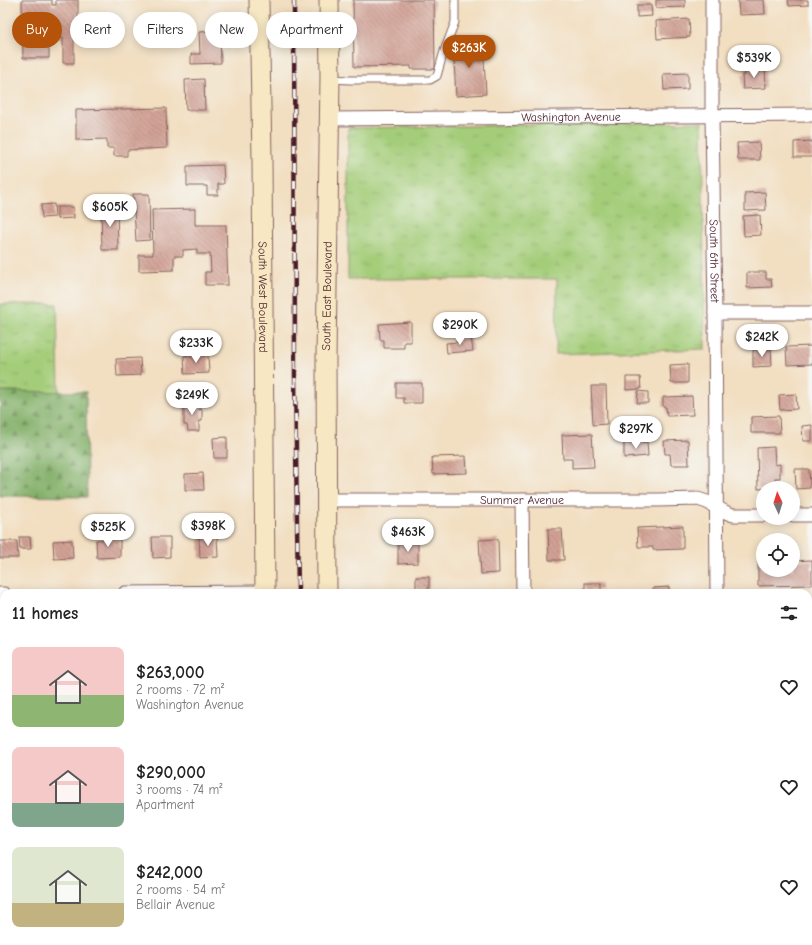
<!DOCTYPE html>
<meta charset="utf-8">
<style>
body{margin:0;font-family:"Comic Neue",sans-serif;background:#f6f6f6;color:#222;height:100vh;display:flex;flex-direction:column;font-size:15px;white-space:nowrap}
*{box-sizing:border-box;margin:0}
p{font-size:13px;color:#767676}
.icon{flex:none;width:22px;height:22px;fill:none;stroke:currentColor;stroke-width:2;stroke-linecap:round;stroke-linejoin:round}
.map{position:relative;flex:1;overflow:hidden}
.side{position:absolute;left:0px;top:589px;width:812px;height:356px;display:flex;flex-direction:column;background:#fff;border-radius:12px 12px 0 0;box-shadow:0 2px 10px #0003}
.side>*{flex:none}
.banner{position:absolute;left:12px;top:12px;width:400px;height:36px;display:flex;gap:8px}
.needle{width:26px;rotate:356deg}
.controls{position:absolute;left:756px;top:481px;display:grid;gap:8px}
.controls a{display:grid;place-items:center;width:44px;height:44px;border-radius:50%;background:#fff;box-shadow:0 2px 10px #0003;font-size:20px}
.price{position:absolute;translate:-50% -34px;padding:0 9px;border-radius:14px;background:#fff;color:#222;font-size:13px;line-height:26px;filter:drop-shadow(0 1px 2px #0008)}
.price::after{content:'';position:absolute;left:50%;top:24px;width:12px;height:9px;margin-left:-6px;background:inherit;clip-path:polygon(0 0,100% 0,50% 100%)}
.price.current{background:#b45309;color:#fff}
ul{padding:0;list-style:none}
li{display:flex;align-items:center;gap:12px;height:100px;padding:0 12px}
li span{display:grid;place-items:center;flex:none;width:112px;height:80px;border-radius:8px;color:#555}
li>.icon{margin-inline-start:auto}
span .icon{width:48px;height:48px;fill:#fffc;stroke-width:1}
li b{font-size:17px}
h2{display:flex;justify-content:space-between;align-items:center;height:48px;padding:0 12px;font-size:17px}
.tag{padding:0 14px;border-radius:18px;background:#fff;box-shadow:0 2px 10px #0003;font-size:14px;line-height:36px}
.tag.current{background:#b45309;color:#fff}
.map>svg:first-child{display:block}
</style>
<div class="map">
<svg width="812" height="945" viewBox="0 0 812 945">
<defs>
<pattern id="grass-tufts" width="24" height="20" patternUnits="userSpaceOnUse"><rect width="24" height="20" fill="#a4cd79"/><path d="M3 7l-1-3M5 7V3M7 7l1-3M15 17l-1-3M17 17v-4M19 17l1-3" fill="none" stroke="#8fb069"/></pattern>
<pattern id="forest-firs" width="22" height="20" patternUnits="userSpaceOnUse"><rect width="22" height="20" fill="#83b069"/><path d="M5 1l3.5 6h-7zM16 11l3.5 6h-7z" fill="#6d8f57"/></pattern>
<pattern id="building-back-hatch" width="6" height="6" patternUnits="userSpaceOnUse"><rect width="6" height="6" fill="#d2a194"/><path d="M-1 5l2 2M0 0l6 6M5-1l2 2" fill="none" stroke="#ac8379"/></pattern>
</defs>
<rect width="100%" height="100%" fill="#f6f6f2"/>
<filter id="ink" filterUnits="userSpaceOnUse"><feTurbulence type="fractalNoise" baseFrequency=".025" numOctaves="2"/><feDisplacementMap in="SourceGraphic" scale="8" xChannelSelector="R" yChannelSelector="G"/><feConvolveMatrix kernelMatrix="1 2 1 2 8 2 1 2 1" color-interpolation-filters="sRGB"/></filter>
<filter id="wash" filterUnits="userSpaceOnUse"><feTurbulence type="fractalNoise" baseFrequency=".012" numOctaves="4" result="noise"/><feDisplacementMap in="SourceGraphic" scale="16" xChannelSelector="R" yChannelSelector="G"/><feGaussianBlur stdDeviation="0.9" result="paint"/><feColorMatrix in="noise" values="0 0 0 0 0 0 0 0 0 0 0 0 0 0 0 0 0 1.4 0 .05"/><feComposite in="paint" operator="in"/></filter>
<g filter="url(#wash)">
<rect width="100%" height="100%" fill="#f2dec0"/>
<g fill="url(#grass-tufts)" stroke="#777652">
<polygon points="702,122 705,349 556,354 557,279 348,279 348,128"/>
<polygon points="0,304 57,304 59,392 0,391"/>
</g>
<polygon fill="url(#forest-firs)" stroke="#66684a" points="0,391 86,392 87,497 0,496"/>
<g id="blocks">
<g fill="url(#building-back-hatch)">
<polygon points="22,0 52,0 52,5 56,5 56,0 78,0 78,35 74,35 74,63 63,63 63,38 49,38 49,58 23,58"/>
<polygon points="353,0 434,0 435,69 411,69 411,66 354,67"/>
<polygon points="656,0 685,0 685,7 656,8"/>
<polygon points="738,0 764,0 765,14 739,15"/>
<polygon points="788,0 808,0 808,5 789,6"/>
<polygon points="637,5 651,5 652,16 637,17"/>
<polygon points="689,19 690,37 657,39 656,21"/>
<polygon points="220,31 221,63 191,64 191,54 200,54 199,32"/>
<polygon points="483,42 486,94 456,96 453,43"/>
<polygon points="765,68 766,88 743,89 742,75 745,75 745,69"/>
<polygon points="688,73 688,89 664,90 663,74"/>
<polygon points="204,79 205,110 186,110 185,80"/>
<polygon points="166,108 167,148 127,150 127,156 114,156 114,148 107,148 107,139 76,140 76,110"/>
<polygon points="812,141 812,157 794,157 794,142"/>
<polygon points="759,142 760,160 738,160 737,143"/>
<polygon points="223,165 224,184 218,184 218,195 207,195 207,186 187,186 187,166"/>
<polygon points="765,192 766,210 745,211 745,193"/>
<polygon points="133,194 149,194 150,240 136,241"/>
<polygon points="54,204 55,217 42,218 41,205"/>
<polygon points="101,206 117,206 118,250 102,250"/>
<polygon points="57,207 73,207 74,218 57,219"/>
<polygon points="195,209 195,225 226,225 228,285 205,285 205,272 211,272 210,254 197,254 197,249 183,250 183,256 174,256 174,270 139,271 139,255 153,255 152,210"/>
<polygon points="760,215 761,235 744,236 743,216"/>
<polygon points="747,272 766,272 766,279 771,279 772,287 747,288"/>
<polygon points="411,322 411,342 404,342 404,348 384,348 384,340 380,340 379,324"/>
<polygon points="471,337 473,351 447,353 446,343 459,342 459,338"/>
<polygon points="812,346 812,364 787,365 786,347"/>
<polygon points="771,349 772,366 753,367 753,350"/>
<polygon points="208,355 209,373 185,374 184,356"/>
<polygon points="140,358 141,375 117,376 116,359"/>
<polygon points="688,364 688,383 671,383 670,365"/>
<polygon points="626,377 640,377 641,389 626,390"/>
<polygon points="396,383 422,383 422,403 404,403 404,398 396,398"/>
<polygon points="591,386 606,386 607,424 593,425"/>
<polygon points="638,391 648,392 648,403 637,403"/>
<polygon points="796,394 797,409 780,410 779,395"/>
<polygon points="692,396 693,415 667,416 666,407 663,407 663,397"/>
<polygon points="184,401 198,401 199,410 202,409 202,421 199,421 199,431 188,431 187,425 184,425"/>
<polygon points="779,416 780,433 751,433 751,417"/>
<polygon points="812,425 812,441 803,441 802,426"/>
<polygon points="592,434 594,467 572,468 572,459 563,459 562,435"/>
<polygon points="227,437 227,458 214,458 213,438"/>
<polygon points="688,440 689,465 671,465 670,454 665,454 664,441"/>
<polygon points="647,442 648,456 624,458 624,443"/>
<polygon points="774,447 775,465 780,464 780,478 775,478 775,488 758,489 757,448"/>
<polygon points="466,456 467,473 433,474 432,457"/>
<polygon points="795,469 809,469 810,488 796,489"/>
<polygon points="203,473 204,490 185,490 185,474"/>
<polygon points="683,526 683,549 653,550 653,547 638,547 637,528"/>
<polygon points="548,529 562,529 564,560 549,560"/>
<polygon points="416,534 416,541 399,541 399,535"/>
<polygon points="19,537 30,537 31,549 20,549"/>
<polygon points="152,537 170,537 170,557 153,558"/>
<polygon points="199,537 217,537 218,557 200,558"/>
<polygon points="120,539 120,557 97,558 96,540"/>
<polygon points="498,539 499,573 481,574 479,540"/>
<polygon points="72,540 73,558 54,559 53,541"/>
<polygon points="0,541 17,541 18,558 0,558"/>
<polygon points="398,542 418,542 418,563 398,564"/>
<polygon points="812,560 812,585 758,586 758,562 763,562 763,570 793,570 793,561"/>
<rect x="416" y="577" width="13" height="12"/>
<rect x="585" y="583" width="16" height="7"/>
<polygon points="669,587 669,593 653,593 653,588"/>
<rect x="0" y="729" width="4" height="18"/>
<rect x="0" y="815" width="4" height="21"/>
<polygon points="201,941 201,945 174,945 174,942"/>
</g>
</g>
</g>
<g filter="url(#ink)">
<use href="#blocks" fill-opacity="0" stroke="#85625f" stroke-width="1"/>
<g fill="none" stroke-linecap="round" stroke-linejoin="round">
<g stroke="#85625f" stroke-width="9">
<g id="service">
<polyline points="330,79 350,80 430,80 437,76 444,51 455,22 455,0"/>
<polyline points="808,885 812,879"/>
</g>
</g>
<g stroke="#85625f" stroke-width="15">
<g id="minor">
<path id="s1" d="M712,0V116L715,313L717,593"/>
<path id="s2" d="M330,119L812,115"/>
<polyline points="715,313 812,313"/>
<path id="s3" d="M327,500H658L698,499L707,502L725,512L733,515H763"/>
<polyline points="522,500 523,593"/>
<polyline points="793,515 812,515"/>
<polyline points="125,593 265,592"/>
<polyline points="0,594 4,594"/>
<polyline points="0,783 4,783"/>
<polyline points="526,941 526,945"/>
<polyline points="719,941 719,945"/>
</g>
</g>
<g stroke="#85625f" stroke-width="21">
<g id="secondary">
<path id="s4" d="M259,0L262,158L265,593"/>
<path id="s5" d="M327,593L326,359L330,77L329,0"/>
<polyline points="269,941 269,945"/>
<polyline points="332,941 332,945"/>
</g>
</g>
<use href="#service" stroke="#fff" stroke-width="7"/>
<use href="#minor" stroke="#fff" stroke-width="13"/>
<use href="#secondary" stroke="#f7e8c3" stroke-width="19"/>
<g stroke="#4a1f2b" stroke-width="4.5">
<g id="rail">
<polyline points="294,0 295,376 298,593"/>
<polyline points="301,941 301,945"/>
</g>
</g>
<use href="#rail" stroke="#f6f6f2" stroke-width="3" stroke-dasharray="9" stroke-linecap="butt"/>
</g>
</g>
<g text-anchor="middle" stroke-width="3.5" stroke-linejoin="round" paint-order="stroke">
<g font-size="12" fill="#4a1f2b" stroke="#f6f6f2">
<text dy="4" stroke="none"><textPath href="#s2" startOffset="241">Washington Avenue</textPath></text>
<text dy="4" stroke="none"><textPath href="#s1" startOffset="261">South 6th Street</textPath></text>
<text dy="4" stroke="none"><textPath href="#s4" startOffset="297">South West Boulevard</textPath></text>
<text dy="4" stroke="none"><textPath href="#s5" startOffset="297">South East Boulevard</textPath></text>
<text dy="4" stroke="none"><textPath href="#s3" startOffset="195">Summer Avenue</textPath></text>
</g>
</g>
</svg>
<div class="controls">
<a><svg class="needle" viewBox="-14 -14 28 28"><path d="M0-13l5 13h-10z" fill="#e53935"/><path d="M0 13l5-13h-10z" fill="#767676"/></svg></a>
<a><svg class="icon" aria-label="locate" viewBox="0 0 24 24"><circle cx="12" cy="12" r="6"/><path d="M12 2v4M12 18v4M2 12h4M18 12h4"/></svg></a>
</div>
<b class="price current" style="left:469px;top:69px">$263K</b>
<b class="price" style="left:754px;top:79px">$539K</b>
<b class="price" style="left:110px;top:228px">$605K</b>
<b class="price" style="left:460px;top:346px">$290K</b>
<b class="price" style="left:762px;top:358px">$242K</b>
<b class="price" style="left:196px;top:364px">$233K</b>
<b class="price" style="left:192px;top:416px">$249K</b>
<b class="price" style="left:636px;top:450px">$297K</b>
<b class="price" style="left:208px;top:547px">$398K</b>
<b class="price" style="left:108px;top:548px">$525K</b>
<b class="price" style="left:408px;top:553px">$463K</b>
<div class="banner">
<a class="tag current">Buy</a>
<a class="tag">Rent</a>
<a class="tag">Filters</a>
<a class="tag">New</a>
<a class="tag">Apartment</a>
</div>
<section class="side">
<h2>11 homes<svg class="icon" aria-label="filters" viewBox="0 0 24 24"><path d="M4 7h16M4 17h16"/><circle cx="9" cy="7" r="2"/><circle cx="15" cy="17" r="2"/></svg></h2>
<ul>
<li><span style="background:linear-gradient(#f6c9c9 60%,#8fb573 0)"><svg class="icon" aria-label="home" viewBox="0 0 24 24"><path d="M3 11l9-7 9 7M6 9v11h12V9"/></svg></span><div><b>$263,000</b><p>2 rooms · 72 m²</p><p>Washington Avenue</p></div><svg class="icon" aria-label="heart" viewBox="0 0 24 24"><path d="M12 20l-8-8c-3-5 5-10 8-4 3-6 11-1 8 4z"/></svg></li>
<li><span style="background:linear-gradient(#f6c9c9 70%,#7fa58c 0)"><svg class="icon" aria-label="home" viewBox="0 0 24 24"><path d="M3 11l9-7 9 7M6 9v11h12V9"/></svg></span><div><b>$290,000</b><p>3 rooms · 74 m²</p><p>Apartment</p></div><svg class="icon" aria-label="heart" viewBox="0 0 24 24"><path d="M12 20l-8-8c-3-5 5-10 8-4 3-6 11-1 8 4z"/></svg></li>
<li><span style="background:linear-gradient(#dfe7d0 70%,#c2b280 0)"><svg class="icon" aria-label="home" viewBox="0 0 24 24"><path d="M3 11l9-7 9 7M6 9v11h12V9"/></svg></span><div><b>$242,000</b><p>2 rooms · 54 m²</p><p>Bellair Avenue</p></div><svg class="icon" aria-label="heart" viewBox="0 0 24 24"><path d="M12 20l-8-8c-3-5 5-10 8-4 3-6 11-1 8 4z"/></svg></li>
</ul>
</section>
</div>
